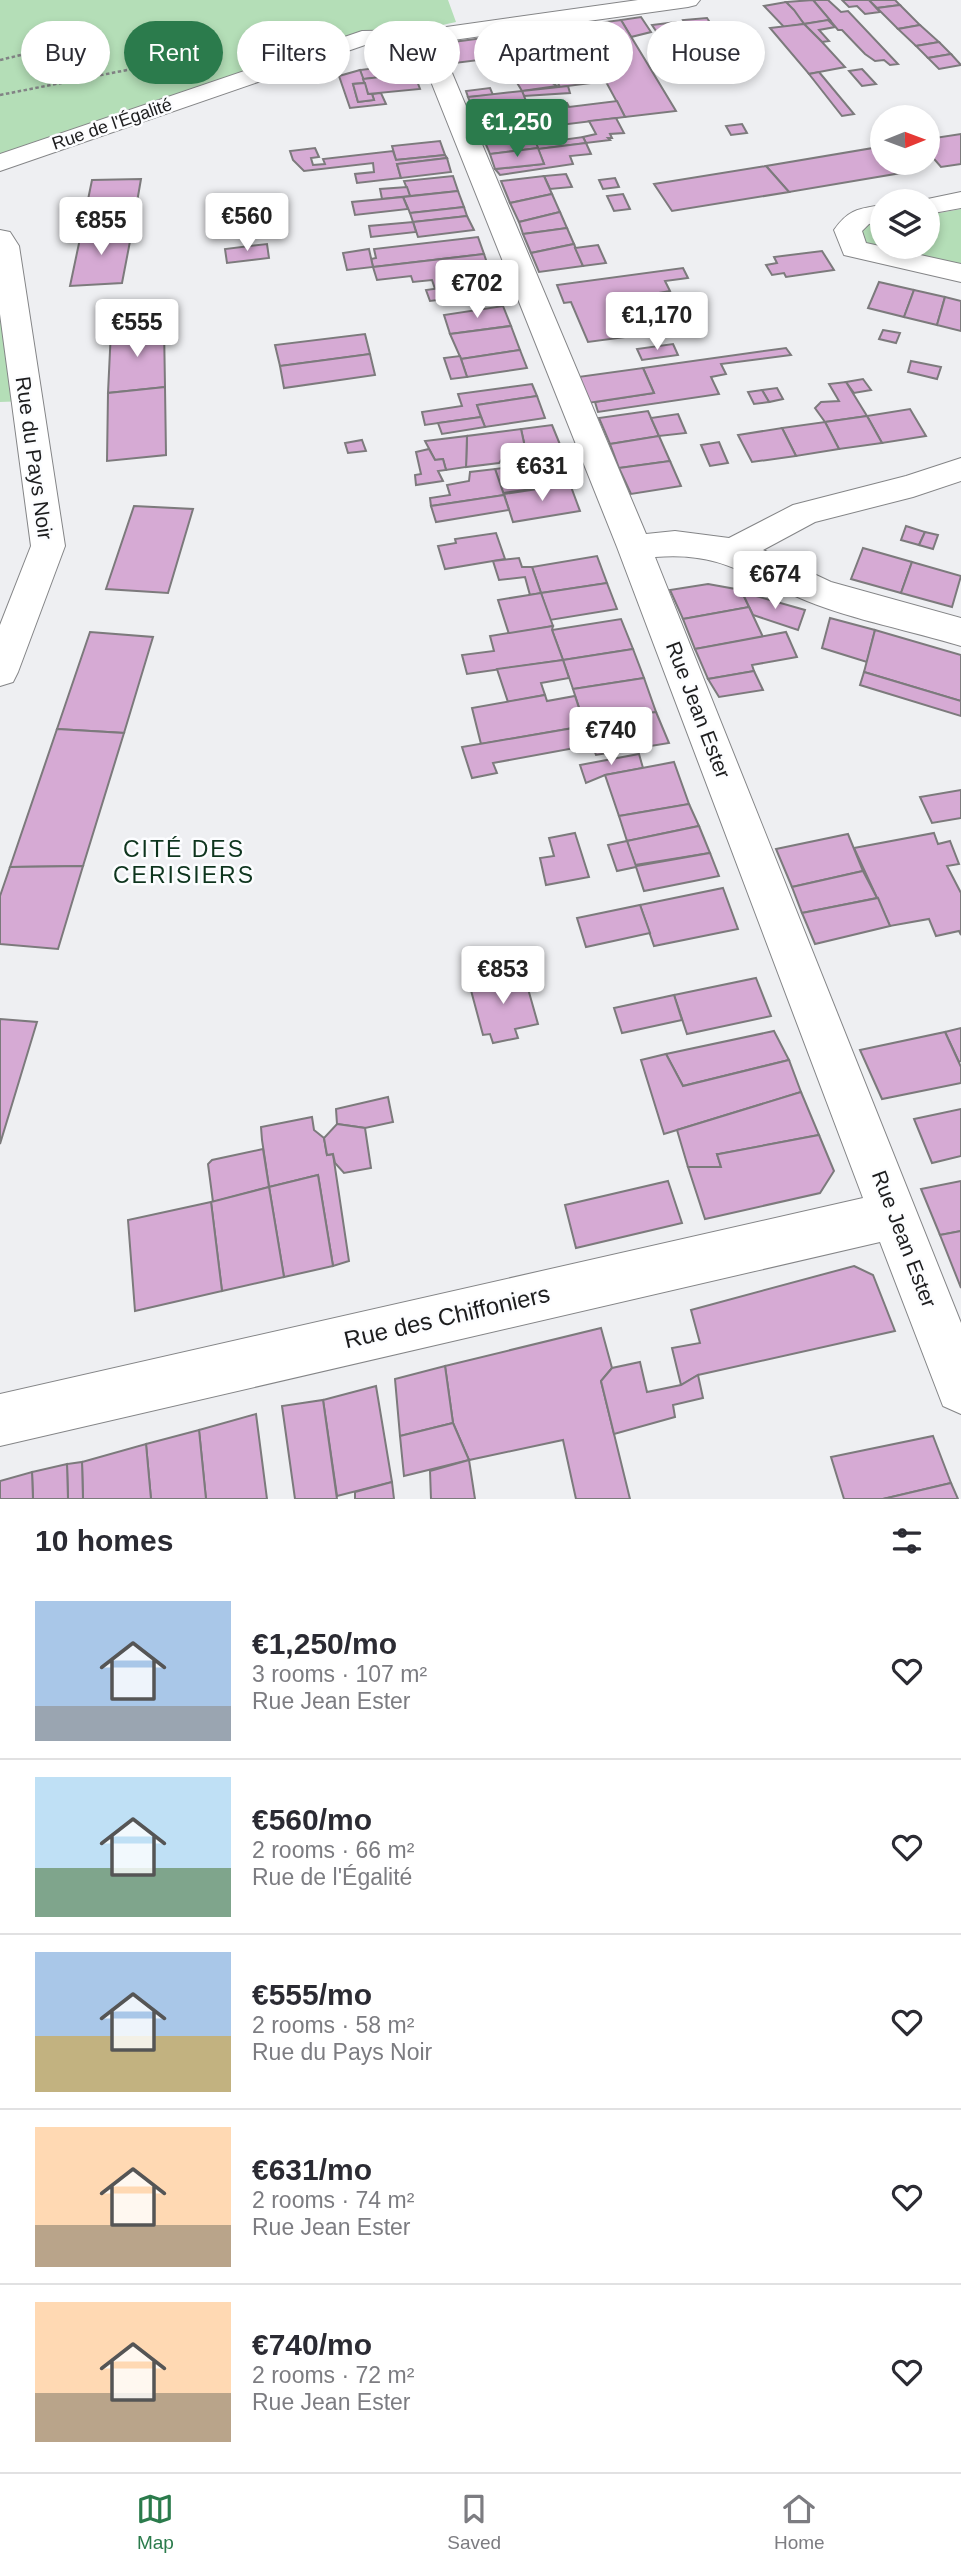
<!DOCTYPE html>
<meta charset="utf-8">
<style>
body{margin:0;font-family:Arial,sans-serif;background:#f2f2f3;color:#2b2b33;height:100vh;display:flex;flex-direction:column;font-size:26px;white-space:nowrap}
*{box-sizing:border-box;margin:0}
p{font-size:23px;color:#7c7c81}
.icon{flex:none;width:38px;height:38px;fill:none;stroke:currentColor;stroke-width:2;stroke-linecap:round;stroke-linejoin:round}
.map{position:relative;height:1499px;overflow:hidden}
.side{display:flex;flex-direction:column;background:#fff;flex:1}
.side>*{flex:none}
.banner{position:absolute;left:21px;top:21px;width:920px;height:63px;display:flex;gap:14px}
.needle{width:46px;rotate:89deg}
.tools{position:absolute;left:870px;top:105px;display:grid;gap:14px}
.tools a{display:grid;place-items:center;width:70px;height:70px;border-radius:50%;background:#fff;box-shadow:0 4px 10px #0003;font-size:35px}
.price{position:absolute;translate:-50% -60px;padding:0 16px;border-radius:7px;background:#fff;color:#222;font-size:23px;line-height:46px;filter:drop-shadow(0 2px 4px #0008)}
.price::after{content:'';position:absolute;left:50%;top:42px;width:21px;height:16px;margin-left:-10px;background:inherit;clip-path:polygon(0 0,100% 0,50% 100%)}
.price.selected{background:#2b7b4c;color:#fff}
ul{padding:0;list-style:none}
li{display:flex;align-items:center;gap:21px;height:175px;padding:0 35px}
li+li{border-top:2px solid #e1e1e2}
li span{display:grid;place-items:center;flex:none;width:196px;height:140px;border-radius:0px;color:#555}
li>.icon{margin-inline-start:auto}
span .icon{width:84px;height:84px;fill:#fffc;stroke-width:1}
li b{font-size:30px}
h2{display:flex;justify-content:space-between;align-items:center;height:84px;padding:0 35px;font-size:30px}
.pill{padding:0 24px;border-radius:32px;background:#fff;box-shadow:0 4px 10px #0003;font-size:24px;line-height:63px}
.pill.selected{background:#2b7b4c;color:#fff}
.dock{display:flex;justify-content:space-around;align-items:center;height:98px;border-top:2px solid #e1e1e2;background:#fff;font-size:19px;color:#7c7c81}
.dock a{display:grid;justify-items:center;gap:4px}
.dock .selected{color:#2b7b4c}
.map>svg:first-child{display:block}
</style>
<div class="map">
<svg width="961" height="1499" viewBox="0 0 961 1499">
<rect width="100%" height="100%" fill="#eeeff2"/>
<g fill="#b4deb7">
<polygon points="0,0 448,0 456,22 316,53 0,160"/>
<polygon points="961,209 961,266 868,246 858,236 861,226 882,223 882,247 928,247 928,215"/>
<polygon points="0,291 27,401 0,402"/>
</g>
<g fill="#d6aad4" stroke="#7c7a7c" stroke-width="2">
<polygon points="813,0 828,0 841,12 848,11 898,64 890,65 884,60 875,61 865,54 842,30 838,30"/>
<polygon points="813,0 830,20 804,24 786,2"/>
<polygon points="842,0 869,0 880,12 865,14 857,6 849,7"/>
<polygon points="869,0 895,0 900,5 877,8"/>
<polygon points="786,2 794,10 804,24 784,27 764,6"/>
<polygon points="900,5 920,25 898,29 877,8"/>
<polygon points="641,17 651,32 631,37 621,20"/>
<polygon points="707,18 745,75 731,76 715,50 708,51 703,42 697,43 683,20"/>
<polygon points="621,20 676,111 625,117 584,41 567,43 558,28"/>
<polygon points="828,20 835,27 819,30 829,41 822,42 804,24"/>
<polygon points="676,22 689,43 666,46 652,25"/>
<polygon points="804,24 822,42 845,67 809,74 770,28"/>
<polygon points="920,25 939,42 916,46 898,29"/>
<polygon points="558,28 567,43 554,44 561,54 526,59 524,54 540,52 529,32"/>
<polygon points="529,32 535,42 498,46 503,57 455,63 447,47 453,42"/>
<polygon points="535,42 540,52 503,57 498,46"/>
<polygon points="939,42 951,54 928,58 916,46"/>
<polygon points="689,43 706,70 690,72 673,45"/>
<polygon points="673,45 681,57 666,59 659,47"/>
<polygon points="951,54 961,65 939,69 928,58"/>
<polygon points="542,57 548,69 532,71 526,59"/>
<polygon points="408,64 412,74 363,79 360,70"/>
<polygon points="862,69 876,84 862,86 849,71"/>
<polygon points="360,70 365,83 353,84 358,102 374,100 372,94 381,93 386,104 350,108 339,76"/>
<polygon points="819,72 854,114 842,116 809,74"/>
<polygon points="414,73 420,89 368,94 363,79"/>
<polygon points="709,75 713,82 699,83 694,76"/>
<polygon points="576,78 588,79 591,83 560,87 556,80"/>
<polygon points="529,80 530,83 549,81 557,86 522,91 516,81"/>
<polygon points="365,83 368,94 372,94 374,100 358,102 353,84"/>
<polygon points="568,86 570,93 524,96 522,91"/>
<polygon points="490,88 493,95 468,97 466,91"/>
<polygon points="522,91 526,101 472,107 468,97"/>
<polygon points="617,101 625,117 536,128 529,114 557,111 554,104 567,103 569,107"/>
<polygon points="529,114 536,128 482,135 476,119"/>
<polygon points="616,118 624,133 610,134 612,138 608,138 610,140 586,143 583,137 596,134 589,121"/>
<polygon points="742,124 747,133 731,135 726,126"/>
<polygon points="558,132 562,140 583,137 586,143 538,149 533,135"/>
<polygon points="961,134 961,164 941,167 928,152 928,139"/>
<polygon points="533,135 538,148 490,154 484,140"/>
<polygon points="440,141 445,155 396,160 392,146"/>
<polygon points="586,143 591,154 570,156 573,164 500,175 495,169 544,164 538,149"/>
<polygon points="879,147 882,163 892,163 901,173 789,192 766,166"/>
<polygon points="315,148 319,157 311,158 313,165 325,164 323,159 393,151 396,160 445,155 447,158 397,164 401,178 357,183 355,174 374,172 373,163 304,171 293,160 290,151"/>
<polygon points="538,148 544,164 495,169 490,154"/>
<polygon points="447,158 451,172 401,178 397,164"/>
<polygon points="766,166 789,192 672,211 654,184"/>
<polygon points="566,174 572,187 550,189 544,176"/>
<polygon points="453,176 458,191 410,196 404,181"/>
<polygon points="544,176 552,194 510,203 501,181"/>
<polygon points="615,178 619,187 603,189 599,180"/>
<polygon points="141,179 132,231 82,229 92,180"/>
<polygon points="407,187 410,196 382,199 380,189"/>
<polygon points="458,191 464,207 410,213 403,197"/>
<polygon points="552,194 560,212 519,222 510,203"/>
<polygon points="623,194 630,209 614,211 607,196"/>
<polygon points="403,197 408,209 355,215 352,202"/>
<polygon points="464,207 467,216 413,222 410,213"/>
<polygon points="560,212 567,228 523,234 519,222"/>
<polygon points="467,216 474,230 418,237 413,222"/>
<polygon points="413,222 416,232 371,237 369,226"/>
<polygon points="567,228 574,244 531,253 523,234"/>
<polygon points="82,229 132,231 122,283 70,286"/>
<polygon points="478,237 484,254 373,267 371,259 376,258 374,249"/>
<polygon points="267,244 269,258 227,263 225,249"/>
<polygon points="574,244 583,266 539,272 531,253"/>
<polygon points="598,245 606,263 583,266 575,248"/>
<polygon points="369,249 373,267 347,270 343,253"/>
<polygon points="822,251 834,270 786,277 784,273 772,275 766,265 777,263 774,257"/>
<polygon points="484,254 493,281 435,289 432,280 413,282 411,276 377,280 373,267"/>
<polygon points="683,268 688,278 665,281 670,291 653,294 661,310 624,315 633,336 588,342 571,302 564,303 557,285"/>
<polygon points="493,281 498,293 462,297 455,286"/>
<polygon points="879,282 914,290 904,317 868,308"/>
<polygon points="455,286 462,297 430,301 426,290"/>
<polygon points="914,290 945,297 937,325 904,317"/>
<polygon points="945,297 961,301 961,331 937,325"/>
<polygon points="503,306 511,326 450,334 444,315"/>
<polygon points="164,326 165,387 108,393 111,330"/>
<polygon points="511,326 520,350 461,359 450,334"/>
<polygon points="883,330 900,333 896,343 879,339"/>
<polygon points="365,334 370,354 280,366 275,345"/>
<polygon points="673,344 678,355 642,360 637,349"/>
<polygon points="786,348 791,355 721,364 726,374 711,377 719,394 598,412 595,402 654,393 643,368"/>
<polygon points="520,350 527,368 467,377 461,359"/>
<polygon points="370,354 375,375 284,388 280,366"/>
<polygon points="460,356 467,377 451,379 444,358"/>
<polygon points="911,361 941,367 937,379 908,372"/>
<polygon points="643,368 654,393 588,403 578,377"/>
<polygon points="863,379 871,390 854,393 846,382"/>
<polygon points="846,382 867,416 825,422 815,408 821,402 839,401 829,384"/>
<polygon points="532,384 537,396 477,405 481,417 425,425 422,412 462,406 458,394"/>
<polygon points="165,387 166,455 107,461 108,393"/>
<polygon points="777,388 783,399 769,402 762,390"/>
<polygon points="762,390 769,402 754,404 748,392"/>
<polygon points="537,396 545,418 485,427 477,405"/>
<polygon points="910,409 926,436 882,443 867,416"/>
<polygon points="648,411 659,436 610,444 599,418"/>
<polygon points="678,414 686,433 659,436 651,418"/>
<polygon points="867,416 882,443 839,449 825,422"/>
<polygon points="481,417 485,427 442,434 438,423"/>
<polygon points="825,422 839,449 796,456 782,428"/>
<polygon points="552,425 561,447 526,452 521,429"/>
<polygon points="782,428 796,456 752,462 738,435"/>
<polygon points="521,429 526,452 505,455 499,463 466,467 467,436"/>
<polygon points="467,436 466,467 446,470 443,459 435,460 425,441"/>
<polygon points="659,436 670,461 619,468 610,444"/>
<polygon points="362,440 366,451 348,453 345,443"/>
<polygon points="719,442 728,463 710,466 701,445"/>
<polygon points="429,449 435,460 443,459 446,470 438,471 443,481 416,485 415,475 421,474 416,452"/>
<polygon points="561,460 570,484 503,493 495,469"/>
<polygon points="670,461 681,486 631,494 619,468"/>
<polygon points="495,469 504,495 431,506 430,498 450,495 447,485 469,481 470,472"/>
<polygon points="570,484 580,511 513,522 504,494"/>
<polygon points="504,495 509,510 436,522 431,506"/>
<polygon points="134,506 193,509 168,593 106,589"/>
<polygon points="906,526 925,532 919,545 901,540"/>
<polygon points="925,532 938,535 933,549 919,545"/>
<polygon points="496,533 505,559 445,569 438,546 456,543 455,539"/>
<polygon points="863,548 912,562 901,593 851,579"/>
<polygon points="597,556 607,583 541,593 532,567"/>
<polygon points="519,558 522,567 532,567 541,593 530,595 525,577 499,580 493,561"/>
<polygon points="912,562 961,576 952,607 901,593"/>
<polygon points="607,583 617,609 550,620 541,593"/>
<polygon points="708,584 741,590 749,607 683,619 670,590"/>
<polygon points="742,592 805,610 798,630 753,615"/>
<polygon points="541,593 553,626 509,634 498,600"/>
<polygon points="749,607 763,637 695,649 683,619"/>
<polygon points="830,618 875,630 867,662 822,648"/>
<polygon points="621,619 633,649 563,660 552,630"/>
<polygon points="553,626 552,630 563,660 467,674 462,655 494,651 490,636"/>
<polygon points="875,630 961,655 961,701 864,672"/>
<polygon points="90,632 153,637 124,733 57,729"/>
<polygon points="786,632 797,657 752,665 754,671 708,679 695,649"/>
<polygon points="633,649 644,678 573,689 563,660"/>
<polygon points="563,660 569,678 541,683 545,695 508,702 497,669"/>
<polygon points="754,671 763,690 719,697 708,679"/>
<polygon points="864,672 961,701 961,716 860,685"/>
<polygon points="644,678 656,712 584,723 573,689"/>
<polygon points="545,695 547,701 575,696 585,726 481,744 472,708"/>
<polygon points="656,712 669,743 596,755 584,723"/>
<polygon points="585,726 591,745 493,763 497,773 472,778 462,747"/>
<polygon points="57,729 124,733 83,866 10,867"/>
<polygon points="639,754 643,768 605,775 586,783 580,765"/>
<polygon points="674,762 689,804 619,816 605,775"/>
<polygon points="961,790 961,818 932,823 920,797"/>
<polygon points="689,804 699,826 627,841 619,816"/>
<polygon points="699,826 710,853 635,865 627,841"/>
<polygon points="575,833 589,877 546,885 540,858 554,856 549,838"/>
<polygon points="934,833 938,844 950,841 959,864 947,866 961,893 961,935 959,931 936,936 929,919 890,926 854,848"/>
<polygon points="848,834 863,871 792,887 776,849"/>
<polygon points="627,841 636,866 710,853 719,876 644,891 636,867 617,871 608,845"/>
<polygon points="83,866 58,949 0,944 0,896 10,867"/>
<polygon points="863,871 877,898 802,913 792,887"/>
<polygon points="723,888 738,929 654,946 640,905"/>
<polygon points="878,898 890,926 815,944 802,913"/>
<polygon points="640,905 650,933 586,947 577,918"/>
<polygon points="523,971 538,1024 515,1029 518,1038 493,1043 490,1034 483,1035 469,983"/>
<polygon points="756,978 771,1016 687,1034 674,995"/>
<polygon points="674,995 682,1020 622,1033 614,1008"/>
<polygon points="0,1019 37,1022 0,1144"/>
<polygon points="961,1028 961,1061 959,1062 945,1032"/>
<polygon points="774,1031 789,1060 683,1086 666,1054"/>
<polygon points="945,1032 961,1067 961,1083 882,1099 860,1050"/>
<polygon points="666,1054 683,1086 789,1060 801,1092 664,1134 641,1060"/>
<polygon points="801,1092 819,1135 719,1154 717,1154 721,1167 688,1167 677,1130"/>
<polygon points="388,1097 393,1122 365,1128 337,1124 336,1109"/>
<polygon points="961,1109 961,1156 932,1163 914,1119"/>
<polygon points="312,1117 314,1130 324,1138 327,1155 333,1154 349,1261 333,1266 318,1175 269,1187 262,1140 261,1127"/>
<polygon points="337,1124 365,1128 371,1168 344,1173 335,1163 333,1154 327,1155 324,1138"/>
<polygon points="819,1135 834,1171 820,1193 705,1219 688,1167 721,1167 717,1154 719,1154"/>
<polygon points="263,1149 269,1187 213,1202 208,1164 212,1160"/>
<polygon points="318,1175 333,1266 284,1277 269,1187"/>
<polygon points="668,1181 682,1223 576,1248 565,1205"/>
<polygon points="961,1181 961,1231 940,1235 921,1189"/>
<polygon points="269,1187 284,1277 222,1291 211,1202"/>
<polygon points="211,1202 222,1291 135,1311 128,1220"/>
<polygon points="961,1231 961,1288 940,1235"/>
<polygon points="854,1266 873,1275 895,1331 698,1375 681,1385 672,1348 700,1343 691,1310"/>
<polygon points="601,1328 612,1368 601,1381 630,1499 576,1499 563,1440 469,1460 453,1423 445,1366"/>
<polygon points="640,1362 647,1392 681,1385 698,1375 703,1398 673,1405 675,1417 614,1434 601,1381 612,1368"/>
<polygon points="445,1366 453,1423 400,1436 395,1379"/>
<polygon points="376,1386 392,1482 337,1496 323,1400"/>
<polygon points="323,1400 337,1499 295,1499 282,1406"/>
<polygon points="256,1414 267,1499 206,1499 199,1430"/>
<polygon points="453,1423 469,1460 404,1476 400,1436"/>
<polygon points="199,1430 206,1499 151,1499 146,1444"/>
<polygon points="933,1436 951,1483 883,1499 844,1499 831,1457"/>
<polygon points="146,1444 151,1499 83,1499 82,1462"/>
<polygon points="469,1460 475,1499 431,1499 430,1471"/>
<polygon points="82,1462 83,1499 68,1499 67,1464"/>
<polygon points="67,1464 68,1499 33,1499 32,1472"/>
<polygon points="32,1472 33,1499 0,1499 0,1481"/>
<polygon points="392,1482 394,1499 355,1499 355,1492"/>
<polygon points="951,1483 958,1499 883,1499"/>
</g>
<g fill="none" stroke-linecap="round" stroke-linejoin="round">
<g stroke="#848587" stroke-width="2">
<g id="street">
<path d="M638,0H700L696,5L688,7L439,42L646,534L675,531L729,538L793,505L906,476L961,458V481L913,497L815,522L763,550L831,582L961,618V646C912,631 854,620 807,601C750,578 722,551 655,557L961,1323V1414L943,1406L880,1242L0,1446V1394L863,1198L617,547L416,44L365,45L0,171V154L362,31L425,30Z"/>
<polygon points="961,192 961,208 928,214 928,201 918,201"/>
<path d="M882,205V221L869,224L862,231L866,243L961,264V282L844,255L834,230C849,209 858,209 882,205Z"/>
<polygon points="0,230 10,232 19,246 65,546 18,672 13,682 0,686 0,625 31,546 0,314"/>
</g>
</g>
<g stroke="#828385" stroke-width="2.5" stroke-dasharray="3.5 2.5" stroke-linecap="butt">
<polyline points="0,60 95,37"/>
<polyline points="0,95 188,58"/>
</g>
<use href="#street" fill="#fff" fill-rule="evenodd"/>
</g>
<g text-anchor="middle" stroke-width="5" stroke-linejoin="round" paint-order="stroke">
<g font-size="18" fill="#1d1d1e" stroke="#fcfdff">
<text transform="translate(112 124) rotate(-19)" y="6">Rue de l'Égalité</text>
</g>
<g font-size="21" fill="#1d1d1e" stroke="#fcfdff">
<text transform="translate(34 458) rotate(82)" y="7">Rue du Pays Noir</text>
<text transform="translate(698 710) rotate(69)" y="7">Rue Jean Ester</text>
<text transform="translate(904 1239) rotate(69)" y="7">Rue Jean Ester</text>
</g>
<g font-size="23" letter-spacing="2" fill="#0e351e" stroke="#fcfdff">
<text x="184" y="857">CITÉ DES<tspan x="184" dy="26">CERISIERS</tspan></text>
</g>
<g font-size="24" fill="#1d1d1e" stroke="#fcfdff">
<text transform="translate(447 1317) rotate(-13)" y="8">Rue des Chiffoniers</text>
</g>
</g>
</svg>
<div class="tools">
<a><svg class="needle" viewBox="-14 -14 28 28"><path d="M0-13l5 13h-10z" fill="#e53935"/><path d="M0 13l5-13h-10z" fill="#7c7c81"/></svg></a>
<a><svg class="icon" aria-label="layers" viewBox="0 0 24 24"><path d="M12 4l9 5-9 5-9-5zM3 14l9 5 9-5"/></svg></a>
</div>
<b class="price selected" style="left:517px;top:159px">€1,250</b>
<b class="price" style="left:247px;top:253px">€560</b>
<b class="price" style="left:101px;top:257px">€855</b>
<b class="price" style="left:477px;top:320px">€702</b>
<b class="price" style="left:657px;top:352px">€1,170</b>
<b class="price" style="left:137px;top:359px">€555</b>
<b class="price" style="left:542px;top:503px">€631</b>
<b class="price" style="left:775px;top:611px">€674</b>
<b class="price" style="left:611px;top:767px">€740</b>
<b class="price" style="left:503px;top:1006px">€853</b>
<div class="banner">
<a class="pill">Buy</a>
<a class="pill selected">Rent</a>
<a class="pill">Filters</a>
<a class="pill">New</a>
<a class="pill">Apartment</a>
<a class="pill">House</a>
</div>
</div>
<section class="side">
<h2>10 homes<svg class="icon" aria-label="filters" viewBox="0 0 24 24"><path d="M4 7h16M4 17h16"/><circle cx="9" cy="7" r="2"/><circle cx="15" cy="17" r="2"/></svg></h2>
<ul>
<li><span style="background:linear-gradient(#a9c7e8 75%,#9aa5b1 0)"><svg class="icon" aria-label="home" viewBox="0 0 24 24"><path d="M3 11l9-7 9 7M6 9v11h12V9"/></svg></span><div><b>€1,250/mo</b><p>3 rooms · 107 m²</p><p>Rue Jean Ester</p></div><svg class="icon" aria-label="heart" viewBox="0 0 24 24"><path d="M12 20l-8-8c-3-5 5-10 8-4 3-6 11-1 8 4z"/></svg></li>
<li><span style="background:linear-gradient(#bfe0f5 65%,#7fa58c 0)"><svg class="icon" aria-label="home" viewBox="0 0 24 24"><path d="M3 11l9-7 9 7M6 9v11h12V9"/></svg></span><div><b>€560/mo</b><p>2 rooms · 66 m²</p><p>Rue de l'Égalité</p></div><svg class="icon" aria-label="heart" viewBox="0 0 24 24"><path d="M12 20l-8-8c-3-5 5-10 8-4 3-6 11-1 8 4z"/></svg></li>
<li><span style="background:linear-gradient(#a9c7e8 60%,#c2b280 0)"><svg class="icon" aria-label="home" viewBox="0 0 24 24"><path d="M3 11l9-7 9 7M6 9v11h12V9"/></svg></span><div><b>€555/mo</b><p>2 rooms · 58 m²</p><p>Rue du Pays Noir</p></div><svg class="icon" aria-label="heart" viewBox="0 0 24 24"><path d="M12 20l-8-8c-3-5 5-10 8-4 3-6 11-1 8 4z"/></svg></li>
<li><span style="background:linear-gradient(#ffd9b3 70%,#b9a48a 0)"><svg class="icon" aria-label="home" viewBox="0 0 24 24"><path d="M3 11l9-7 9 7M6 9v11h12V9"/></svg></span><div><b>€631/mo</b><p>2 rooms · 74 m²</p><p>Rue Jean Ester</p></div><svg class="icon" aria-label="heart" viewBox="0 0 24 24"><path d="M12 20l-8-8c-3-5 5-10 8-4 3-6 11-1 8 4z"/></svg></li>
<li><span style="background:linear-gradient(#ffd9b3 65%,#b9a48a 0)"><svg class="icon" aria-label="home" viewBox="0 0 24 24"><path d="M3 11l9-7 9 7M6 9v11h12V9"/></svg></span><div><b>€740/mo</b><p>2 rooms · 72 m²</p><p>Rue Jean Ester</p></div><svg class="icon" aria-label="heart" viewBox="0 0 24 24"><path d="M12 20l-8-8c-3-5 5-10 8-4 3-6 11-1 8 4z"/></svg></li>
</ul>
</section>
<nav class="dock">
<a class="selected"><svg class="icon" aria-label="map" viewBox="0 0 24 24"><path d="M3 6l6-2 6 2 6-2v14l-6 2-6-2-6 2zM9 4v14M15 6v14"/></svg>Map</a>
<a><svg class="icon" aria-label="saved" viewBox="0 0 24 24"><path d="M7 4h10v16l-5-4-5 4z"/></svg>Saved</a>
<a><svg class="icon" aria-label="home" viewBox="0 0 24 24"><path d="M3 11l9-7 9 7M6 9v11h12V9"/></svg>Home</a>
</nav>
